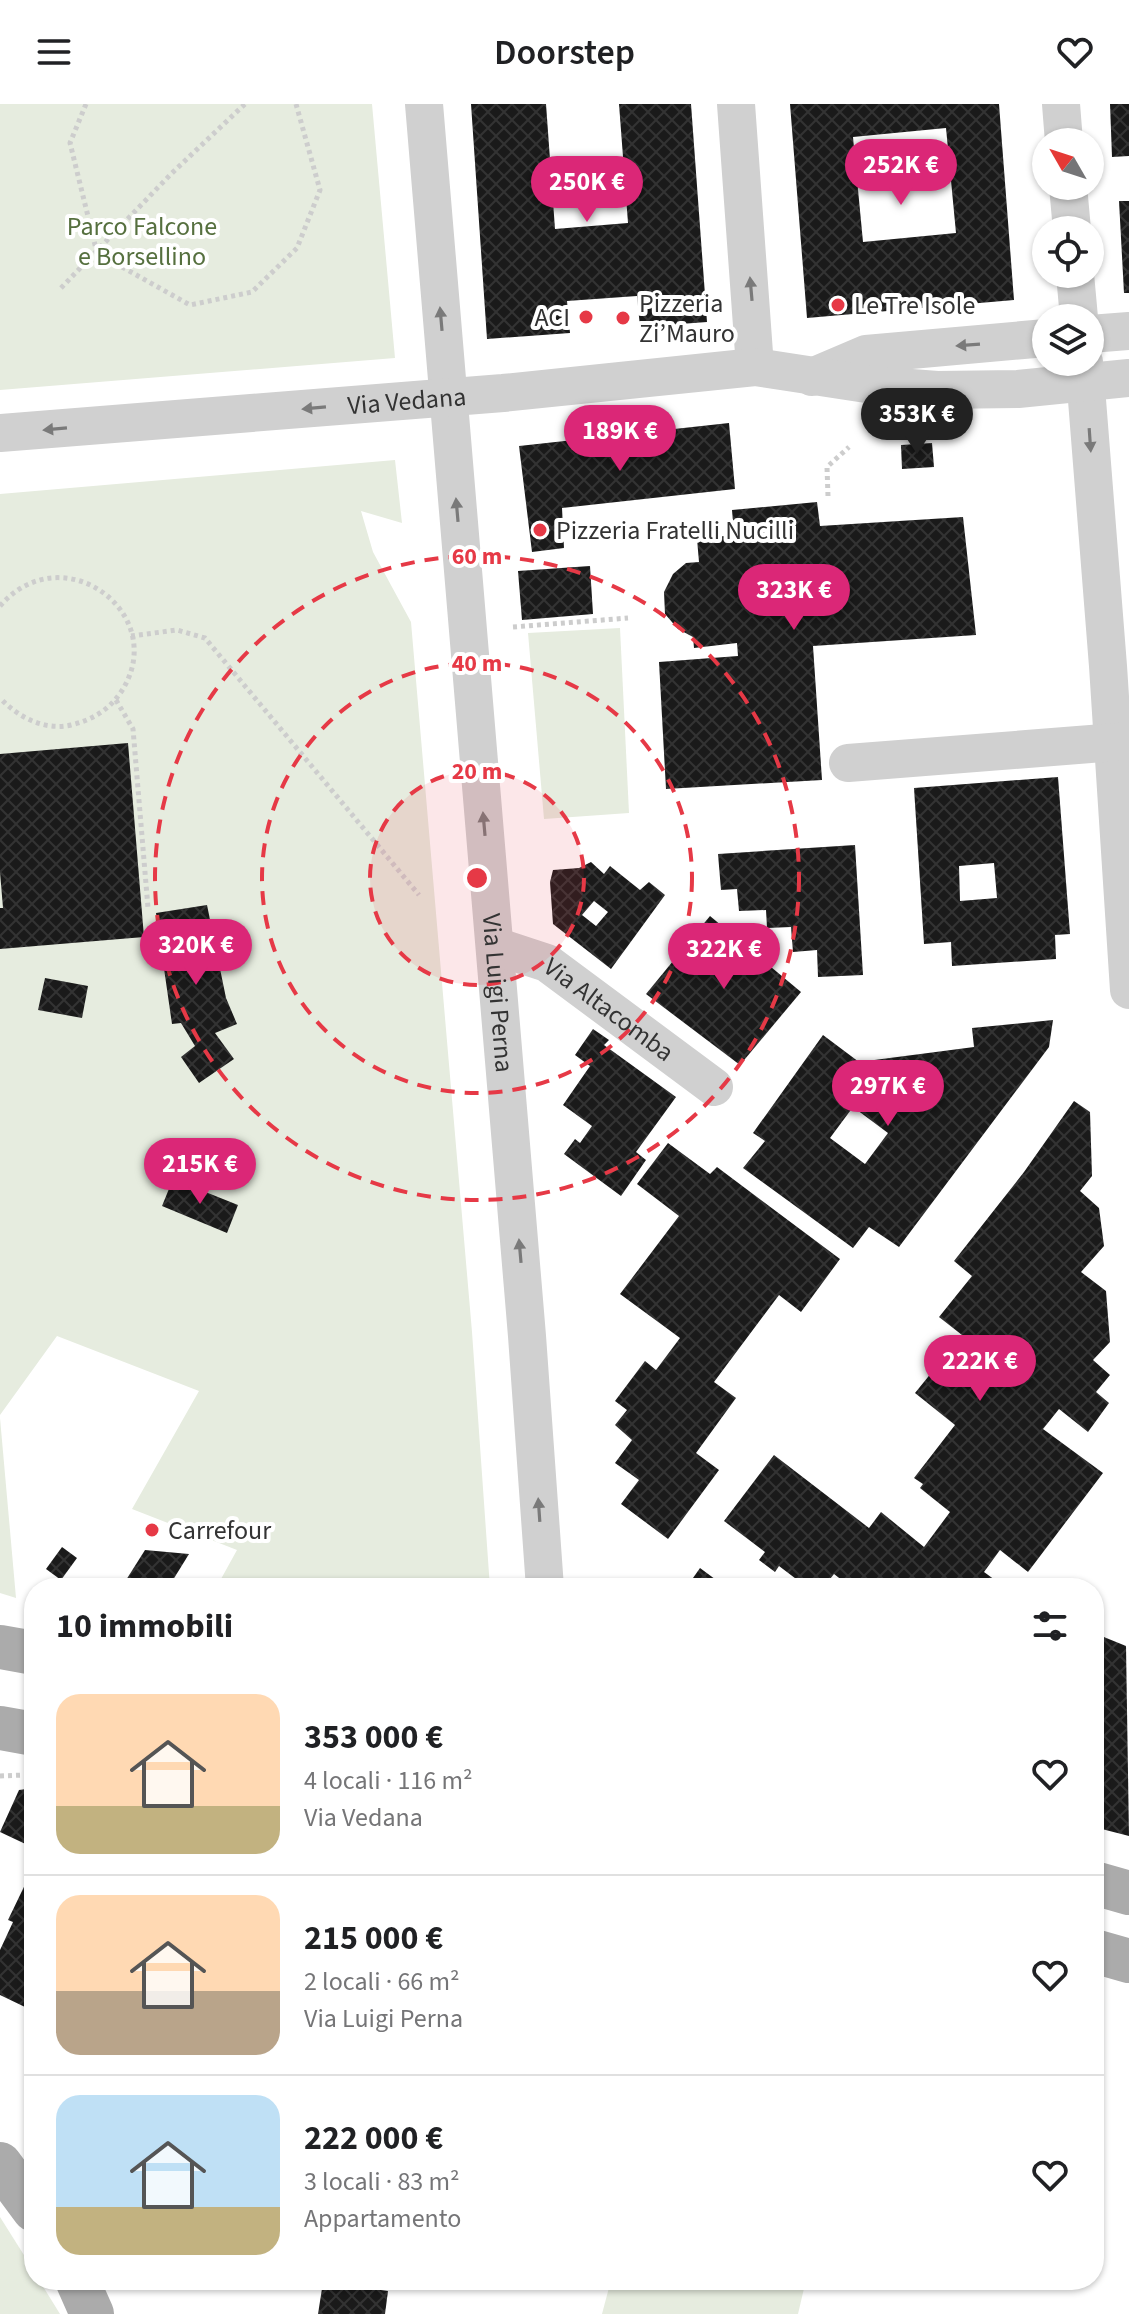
<!DOCTYPE html>
<html lang="it">
<meta charset="utf-8">
<style>
body{margin:0;font-family:"Source Sans 3",sans-serif;background:#f2f2f2;color:#202124;height:100vh;display:flex;flex-direction:column;font-size:30px;white-space:nowrap}
*{box-sizing:border-box;margin:0}
p{font-size:26px;color:#757577}
.icon{flex:none;width:44px;height:44px;fill:none;stroke:currentColor;stroke-width:2;stroke-linecap:round;stroke-linejoin:round}
.map{position:relative;flex:1;overflow:hidden}
.sheet{position:absolute;left:24px;top:1474px;width:1080px;height:712px;display:flex;flex-direction:column;background:#fff;border-radius:32px;box-shadow:0 2px 6px #0004}
.sheet>*{flex:none}
.needle{width:52px;rotate:309deg}
.tools{position:absolute;left:1032px;top:24px;display:grid;gap:16px}
.tools a{display:grid;place-items:center;width:72px;height:72px;border-radius:50%;background:#fff;box-shadow:0 2px 6px #0004;font-size:40px}
.price{position:absolute;translate:-50% -68px;padding:0 18px;border-radius:28px;background:#db2777;color:#fff;font-size:26px;line-height:52px;filter:drop-shadow(0 2px 4px #0008)}
.price::after{content:'';position:absolute;left:50%;top:48px;width:24px;height:18px;margin-left:-12px;background:inherit;clip-path:polygon(0 0,100% 0,50% 100%)}
.price.active{background:#222;color:#fff}
ul{padding:0;list-style:none}
li{display:flex;align-items:center;gap:24px;height:200px;padding:0 32px}
li+li{border-top:2px solid #e0e0e0}
li span{display:grid;place-items:center;flex:none;width:224px;height:160px;border-radius:24px;color:#555}
li>.icon{margin-inline-start:auto}
span .icon{width:96px;height:96px;fill:#fffc;stroke-width:1}
li b{font-size:34px}
h2{display:flex;justify-content:space-between;align-items:center;height:96px;padding:0 32px;font-size:34px}
header{display:flex;justify-content:space-between;align-items:center;height:104px;padding:0 32px;background:#fff;font-size:36px;font-weight:600}
.map>svg:first-child{display:block}
</style>
<header><svg class="icon" aria-label="menu" viewBox="0 0 24 24"><path d="M4 6h16M4 12h16M4 18h16"/></svg>Doorstep<svg class="icon" aria-label="heart" viewBox="0 0 24 24"><path d="M12 20l-8-8c-3-5 5-10 8-4 3-6 11-1 8 4z"/></svg></header>
<div class="map">
<svg width="1129" height="2210" viewBox="0 0 1129 2210">
<defs>
<pattern id="building-cross-hatch" width="8" height="8" patternUnits="userSpaceOnUse" patternTransform="scale(2)"><rect width="8" height="8" fill="#1a1a1a"/><path d="M0 0l8 8M0 8l8-8" fill="none" stroke="#333"/></pattern>
</defs>
<rect width="100%" height="100%" fill="#fff"/>
<g fill="#e6ecdf">
<polygon points="0,0 372,0 395,254 0,286"/>
<polygon points="395,356 402,419 361,407 373,448 411,518 472,1228 490,1484 216,1484 237,1446 132,1405 199,1287 57,1232 0,1311 0,390"/>
<polygon points="620,524 629,709 544,715 528,529"/>
<polygon points="0,1314 16,1494 0,1489"/>
<polygon points="0,2113 34,2167 34,2176 39,2176 60,2210 0,2210"/>
<polygon points="611,2176 806,2176 798,2210 602,2210"/>
</g>
<g fill="url(#building-cross-hatch)" fill-rule="evenodd">
<polygon points="471,0 546,0 555,125 628,119 619,0 691,0 707,218 640,223 637,192 567,197 570,229 487,235"/>
<path d="M790,0H999L1014,196L807,214ZM946,24L956,129L863,138L853,33Z"/>
<polygon points="1110,0 1129,0 1129,52 1112,53"/>
<polygon points="1119,97 1129,97 1129,189 1124,189"/>
<polygon points="729,319 735,385 562,404 564,444 532,448 519,342"/>
<polygon points="932,339 934,363 902,365 901,341"/>
<polygon points="817,398 820,422 963,413 976,531 813,542 822,676 666,685 659,558 738,552 737,539 694,544 693,533 678,525 665,510 664,488 673,470 686,459 699,458 697,435 734,431 732,406"/>
<polygon points="590,462 593,510 522,516 518,467"/>
<polygon points="128,639 144,833 0,845 0,804 3,804 0,768 0,650"/>
<path d="M1058,673L1070,830L1055,831L1056,855L952,862L951,838L924,840L914,684ZM994,759L997,794L960,797L959,762Z"/>
<polygon points="855,741 863,871 818,873 817,846 793,848 791,823 767,824 766,806 739,807 737,785 721,786 718,750"/>
<path d="M591,758L604,770L610,762L640,786L649,778L665,791L611,865L553,820L550,778L553,766L579,764ZM594,797L608,808L596,822L582,811Z"/>
<polygon points="207,801 226,894 237,920 215,929 234,955 199,979 181,953 195,942 181,919 172,920 156,809"/>
<polygon points="710,812 801,888 740,961 646,890"/>
<polygon points="45,874 88,882 82,914 38,906"/>
<path d="M1053,916L1049,943L899,1143L869,1123L853,1144L743,1064L765,1037L753,1029L823,931L859,958L974,943L972,924ZM853,1003L888,1029L865,1060L830,1034Z"/>
<polygon points="593,925 609,936 604,941 676,993 636,1048 646,1056 621,1092 564,1050 575,1035 580,1039 592,1022 563,1001 590,962 575,951"/>
<polygon points="1074,997 1090,1008 1092,1072 1080,1087 1099,1104 1104,1142 1081,1168 1106,1187 1110,1238 1093,1256 1110,1271 1096,1288 1109,1299 1088,1328 1059,1305 1043,1325 1103,1369 1028,1468 1000,1446 984,1468 995,1476 990,1484 980,1484 972,1479 969,1484 852,1484 834,1470 823,1484 808,1484 779,1462 775,1468 759,1456 765,1448 724,1417 774,1351 869,1424 881,1408 924,1443 950,1408 920,1384 923,1380 914,1374 955,1321 915,1289 962,1231 939,1213 972,1172 954,1157 1024,1068"/>
<polygon points="668,1039 710,1070 717,1063 840,1155 801,1208 779,1191 714,1278 736,1294 696,1349 719,1366 668,1435 621,1400 639,1376 615,1359 632,1336 615,1321 627,1306 615,1297 645,1257 656,1266 680,1234 620,1190 679,1112 637,1080"/>
<polygon points="173,1075 238,1101 227,1129 162,1102"/>
<polygon points="62,1443 77,1454 61,1476 46,1465"/>
<polygon points="145,1446 189,1450 168,1484 121,1484"/>
<polygon points="700,1464 727,1484 686,1484"/>
<polygon points="1094,1529 1126,1542 1129,1732 1094,1723"/>
<polygon points="34,1684 34,1744 0,1728 19,1686"/>
<polygon points="34,1762 34,1883 25,1903 0,1891 0,1846 13,1818 8,1816"/>
<polygon points="323,2178 388,2187 385,2210 318,2210"/>
</g>
<g fill="none" stroke-linecap="round" stroke-linejoin="round">
<g stroke="#cdcdcd" stroke-width="5" stroke-dasharray="4 4" stroke-linecap="butt">
<polyline points="86,0 70,39 97,149 190,201 252,188 297,144 320,86 296,0"/>
<polyline points="61,184 171,70 245,0"/>
<polyline points="828,392 827,363 849,343"/>
<path d="M0,502C63,429 172,511 121,588C109,606 92,616 71,621C44,627 18,613 0,594"/>
<polyline points="513,523 628,514"/>
<polyline points="131,532 177,526 205,534 419,791"/>
<polyline points="116,596 133,625 148,804"/>
<polyline points="0,1672 23,1671"/>
</g>
<g stroke="#d0d0d0" stroke-width="38">
<path id="s1" d="M424,0L527,1232L545,1484"/>
<polyline points="736,0 755,263"/>
<polyline points="1061,0 1064,38"/>
<polyline points="1068,82 1072,126"/>
<polyline points="1075,170 1079,214"/>
<polyline points="1090,230 1129,227"/>
<polyline points="1084,258 1108,562 1129,886"/>
<polyline points="812,273 866,250 1046,234"/>
<path id="s2" d="M0,329L503,289L755,263L873,281L937,286L1018,285L1129,274"/>
<polyline points="848,659 1129,637"/>
<path id="s3" d="M495,842L547,859L714,983"/>
</g>
<g stroke="#ababab" stroke-width="44">
<polyline points="0,1543 34,1549"/>
<polyline points="0,1624 34,1630"/>
<polyline points="1094,1779 1129,1789"/>
<polyline points="1094,1847 1129,1857"/>
<polyline points="0,2060 34,2106"/>
<polyline points="77,2176 92,2210"/>
</g>
</g>
<defs><path id="oneway-solid" d="M-6-.8H1V-3.2L6.5 0L1 3.2V.8H-6Z" transform="scale(2)"/></defs>
<g fill="#7a7a7a">
<use href="#oneway-solid" transform="translate(751 185) rotate(-95)"/>
<use href="#oneway-solid" transform="translate(441 215) rotate(-95)"/>
<use href="#oneway-solid" transform="translate(968 241) rotate(176)"/>
<use href="#oneway-solid" transform="translate(314 304) rotate(175)"/>
<use href="#oneway-solid" transform="translate(55 325) rotate(175)"/>
<use href="#oneway-solid" transform="translate(1090 336) rotate(86)"/>
<use href="#oneway-solid" transform="translate(457 406) rotate(-95)"/>
<use href="#oneway-solid" transform="translate(484 720) rotate(-95)"/>
<use href="#oneway-solid" transform="translate(520 1147) rotate(-95)"/>
<use href="#oneway-solid" transform="translate(539 1406) rotate(-94)"/>
</g>
<circle cx="477" cy="774" r="107" fill="#e63946" fill-opacity=".12"/>
<g fill="none" stroke="#e63946" stroke-width="4" stroke-dasharray="14 10">
<circle cx="477" cy="774" r="107"/>
<circle cx="477" cy="774" r="215"/>
<circle cx="477" cy="774" r="322"/>
</g>
<g fill="#e63946" stroke="#fff" stroke-width="3">
<circle cx="838" cy="201" r="8"/>
<circle cx="586" cy="213" r="8"/>
<circle cx="623" cy="214" r="8"/>
<circle cx="540" cy="426" r="8"/>
<circle cx="152" cy="1426" r="8"/>
</g>
<g text-anchor="middle" stroke-width="8" stroke-linejoin="round" paint-order="stroke">
<g font-size="26" fill="#56703f" stroke="#fff">
<text x="142" y="131">Parco Falcone<tspan x="142" dy="30">e Borsellino</tspan></text>
</g>
<g font-size="26" fill="#333" stroke="#fff" text-anchor="start">
<text x="639" y="208">Pizzeria<tspan x="639" dy="30">Zi’Mauro</tspan></text>
<text x="854" y="210">Le Tre Isole</text>
<text x="570" y="222" text-anchor="end">ACI</text>
<text x="556" y="435">Pizzeria Fratelli Nucilli</text>
<text x="168" y="1435">Carrefour</text>
</g>
<g font-size="26" fill="#333" stroke="#fff">
<text dy="9" stroke="none"><textPath href="#s2" startOffset="408">Via Vedana</textPath></text>
<text dy="9" stroke="none"><textPath href="#s1" startOffset="892">Via Luigi Perna</textPath></text>
<text dy="9" stroke="none"><textPath href="#s3" startOffset="132">Via Altacomba</textPath></text>
</g>
</g>
<circle cx="477" cy="774" r="12" fill="#e63946" stroke="#fff" stroke-width="4"/>
<g font-size="24" text-anchor="middle" font-weight="bold" fill="#e63946" stroke="#fff" stroke-width="8" stroke-linejoin="round" paint-order="stroke">
<text x="477" y="460">60 m</text>
<text x="477" y="567">40 m</text>
<text x="477" y="675">20 m</text>
</g>
</svg>
<div class="tools">
<a><svg class="needle" viewBox="-14 -14 28 28"><path d="M0-13l5 13h-10z" fill="#e53935"/><path d="M0 13l5-13h-10z" fill="#757577"/></svg></a>
<a><svg class="icon" aria-label="locate" viewBox="0 0 24 24"><circle cx="12" cy="12" r="6"/><path d="M12 2v4M12 18v4M2 12h4M18 12h4"/></svg></a>
<a><svg class="icon" aria-label="layers" viewBox="0 0 24 24"><path d="M12 4l9 5-9 5-9-5zM3 14l9 5 9-5"/></svg></a>
</div>
<b class="price" style="left:901px;top:103px">252K €</b>
<b class="price" style="left:587px;top:120px">250K €</b>
<b class="price active" style="left:917px;top:352px">353K €</b>
<b class="price" style="left:620px;top:369px">189K €</b>
<b class="price" style="left:794px;top:528px">323K €</b>
<b class="price" style="left:196px;top:883px">320K €</b>
<b class="price" style="left:724px;top:887px">322K €</b>
<b class="price" style="left:888px;top:1024px">297K €</b>
<b class="price" style="left:200px;top:1102px">215K €</b>
<b class="price" style="left:980px;top:1299px">222K €</b>
<section class="sheet">
<h2>10 immobili<svg class="icon" aria-label="filters" viewBox="0 0 24 24"><path d="M4 7h16M4 17h16"/><circle cx="9" cy="7" r="2"/><circle cx="15" cy="17" r="2"/></svg></h2>
<ul>
<li><span style="background:linear-gradient(#ffd9b3 70%,#c2b280 0)"><svg class="icon" aria-label="home" viewBox="0 0 24 24"><path d="M3 11l9-7 9 7M6 9v11h12V9"/></svg></span><div><b>353 000 €</b><p>4 locali · 116 m²</p><p>Via Vedana</p></div><svg class="icon" aria-label="heart" viewBox="0 0 24 24"><path d="M12 20l-8-8c-3-5 5-10 8-4 3-6 11-1 8 4z"/></svg></li>
<li><span style="background:linear-gradient(#ffd9b3 60%,#b9a48a 0)"><svg class="icon" aria-label="home" viewBox="0 0 24 24"><path d="M3 11l9-7 9 7M6 9v11h12V9"/></svg></span><div><b>215 000 €</b><p>2 locali · 66 m²</p><p>Via Luigi Perna</p></div><svg class="icon" aria-label="heart" viewBox="0 0 24 24"><path d="M12 20l-8-8c-3-5 5-10 8-4 3-6 11-1 8 4z"/></svg></li>
<li><span style="background:linear-gradient(#bfe0f5 70%,#c2b280 0)"><svg class="icon" aria-label="home" viewBox="0 0 24 24"><path d="M3 11l9-7 9 7M6 9v11h12V9"/></svg></span><div><b>222 000 €</b><p>3 locali · 83 m²</p><p>Appartamento</p></div><svg class="icon" aria-label="heart" viewBox="0 0 24 24"><path d="M12 20l-8-8c-3-5 5-10 8-4 3-6 11-1 8 4z"/></svg></li>
</ul>
</section>
</div>
